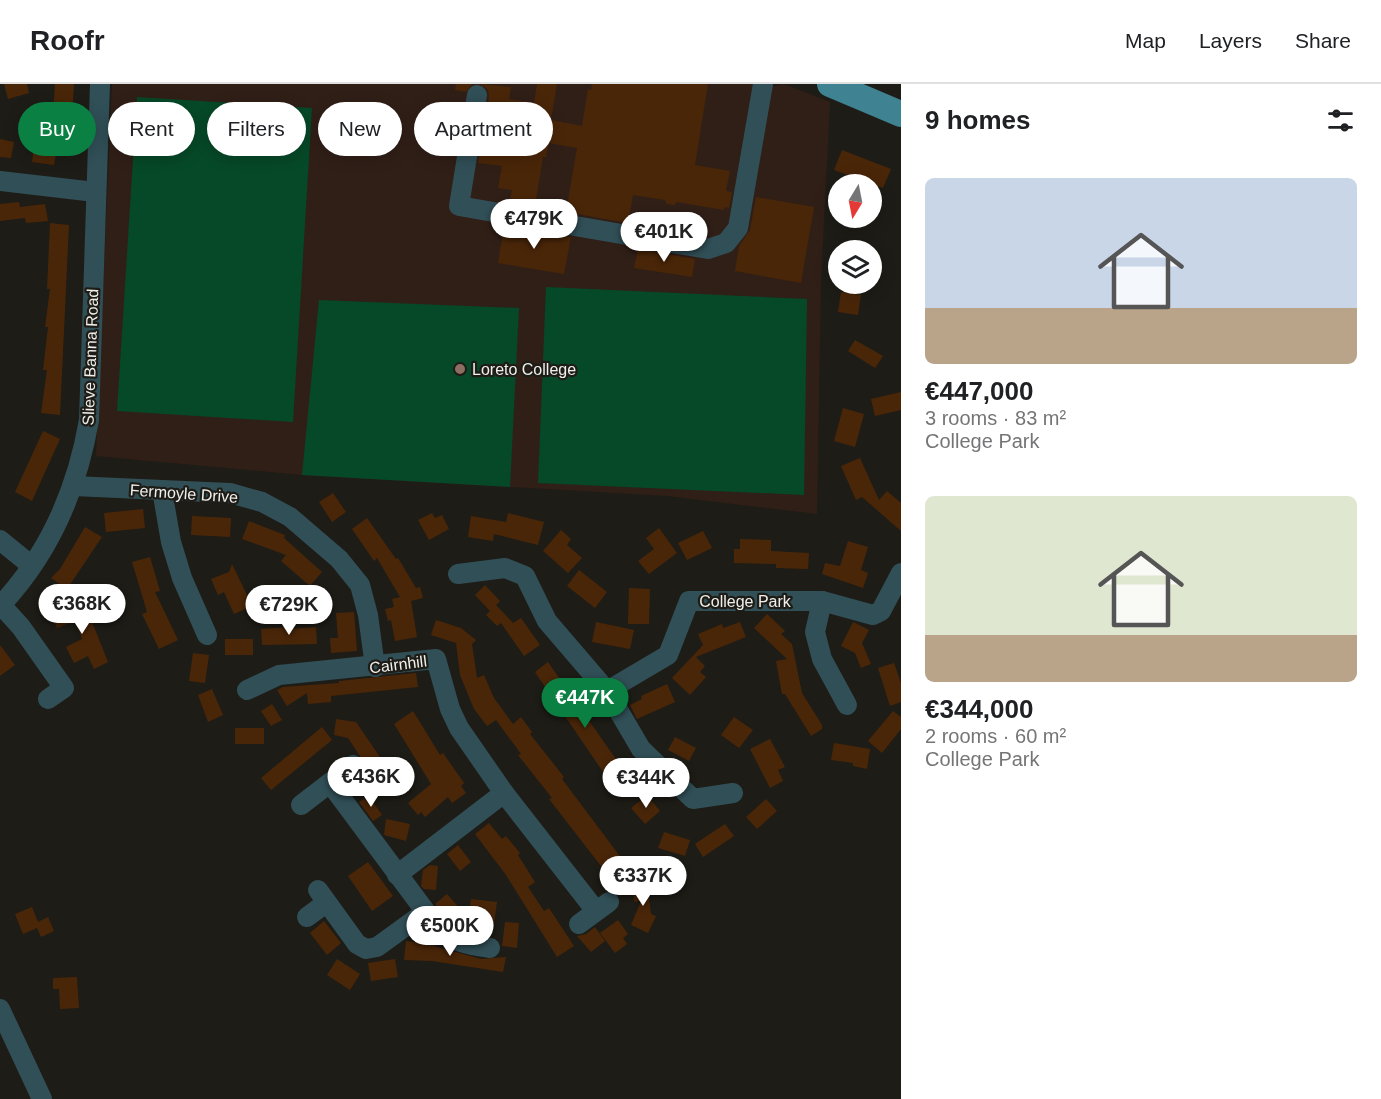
<!DOCTYPE html>
<meta charset="utf-8">
<style>
body{margin:0;font-family:Helvetica,sans-serif;background:#f6f6f6;color:#202124;height:100vh;display:flex;flex-direction:column;font-size:22px;white-space:nowrap}
*{box-sizing:border-box;margin:0}
p{font-size:20px;color:#757577}
.icon{flex:none;width:33px;height:33px;fill:none;stroke:currentColor;stroke-width:2;stroke-linecap:round;stroke-linejoin:round}
.map{position:relative;flex:1;overflow:hidden}
.sheet{display:flex;flex-direction:column;background:#fff;width:480px}
.sheet>*{flex:none}
.guide{position:absolute;left:18px;top:18px;width:570px;height:54px;display:flex;gap:12px}
.needle{width:39px;rotate:190deg}
.controls{position:absolute;left:828px;top:90px;display:grid;gap:12px}
.controls a{display:grid;place-items:center;width:54px;height:54px;border-radius:50%;background:#fff;box-shadow:0 3px 15px #0003;font-size:30px}
.price{position:absolute;translate:-50% -51px;padding:0 14px;border-radius:21px;background:#fff;color:#222;font-size:20px;line-height:39px;filter:drop-shadow(0 2px 3px #0008)}
.price::after{content:'';position:absolute;left:50%;top:36px;width:18px;height:14px;margin-left:-9px;background:inherit;clip-path:polygon(0 0,100% 0,50% 100%)}
.price.current{background:#0b8043;color:#fff}
ul{padding:0;list-style:none}
li{display:grid;align-content:center;gap:12px;height:318px;padding:0 24px}
li span{display:grid;place-items:center;height:186px;border-radius:9px;color:#555}
li>.icon{margin-inline-start:auto}
span .icon{width:108px;height:108px;fill:#fffc;stroke-width:1}
li b{font-size:26px}
h2{display:flex;justify-content:space-between;align-items:center;height:72px;padding:0 24px;font-size:26px}
.pill{padding:0 21px;border-radius:27px;background:#fff;box-shadow:0 3px 15px #0003;font-size:21px;line-height:54px}
.pill.current{background:#0b8043;color:#fff}
header{display:flex;align-items:center;gap:36px;box-sizing:border-box;height:84px;padding:0 30px;background:#fff;border-bottom:2px solid #e0e0e0}
header strong{font-size:28px}
nav{display:flex;gap:33px;margin-inline-start:auto;font-size:21px}
main{display:flex;flex:1;min-height:0}
.map>svg:first-child{display:block}
</style>
<header>
<strong>Roofr</strong>
<nav><a>Map</a><a>Layers</a><a>Share</a></nav>
</header>
<main>
<div class="map">
<svg width="901" height="1015" viewBox="0 0 901 1015">
<rect width="100%" height="100%" fill="#1e1c16"/>
<polygon fill="#301f17" points="112,0 750,0 766,4 784,0 830,18 821,199 817,430 667,412 302,391 96,372"/>
<g fill="#064928">
<polygon points="137,13 312,24 293,338 117,327"/>
<polygon points="546,203 807,215 804,411 538,399"/>
<polygon points="319,216 519,224 510,403 302,391"/>
</g>
<g fill="#4a2608">
<polygon points="4,0 27,0 29,9 8,15"/>
<polygon points="55,0 74,0 71,47 52,45"/>
<polygon points="456,0 472,0 466,8 455,6"/>
<polygon points="481,0 511,3 509,15 534,19 537,0 557,0 551,36 582,42 588,5 591,6 592,0 708,0 695,81 730,87 726,107 732,108 729,124 724,123 724,126 677,118 674,121 667,120 665,116 633,111 628,139 566,128 577,64 549,59 546,73 543,73 536,116 544,118 543,124 509,119 512,106 498,104 502,82 478,79 489,13 488,6"/>
<polygon points="0,55 14,58 11,74 0,73"/>
<polygon points="34,61 57,64 54,81 32,78"/>
<polygon points="842,66 891,85 883,104 834,86"/>
<polygon points="756,113 814,123 801,199 735,187 739,162 750,146"/>
<polygon points="19,118 20,123 45,120 48,137 26,139 25,134 0,137 0,120"/>
<polygon points="50,139 69,141 60,331 41,329 47,286 43,286 48,243 45,243 50,205 47,205"/>
<polygon points="504,142 571,153 564,190 498,179"/>
<polygon points="638,165 695,175 692,193 634,184"/>
<polygon points="841,208 861,211 858,231 838,228"/>
<polygon points="855,256 883,272 875,284 848,267"/>
<polygon points="901,308 901,326 875,332 871,315"/>
<polygon points="843,324 864,330 855,363 834,357"/>
<polygon points="43,347 60,355 32,417 15,408"/>
<polygon points="860,374 879,416 887,407 901,419 901,447 862,413 856,416 841,382"/>
<polygon points="333,409 346,428 332,438 319,418"/>
<polygon points="143,425 145,444 106,448 104,429"/>
<polygon points="432,429 435,434 442,431 449,445 429,456 418,436"/>
<polygon points="508,429 544,438 538,461 494,450 493,457 468,453 471,432 506,438"/>
<polygon points="192,432 231,434 230,453 191,451"/>
<polygon points="367,434 396,475 398,474 416,504 420,503 423,514 411,517 417,553 395,557 391,536 388,537 385,525 394,523 392,515 400,513 377,474 374,477 352,445"/>
<polygon points="249,437 285,451 284,454 322,488 310,502 281,477 286,471 242,455"/>
<polygon points="85,443 102,453 67,505 51,494 60,485"/>
<polygon points="659,444 677,469 649,490 638,477 654,465 646,454"/>
<polygon points="561,446 571,455 567,461 582,474 568,489 543,467"/>
<polygon points="703,447 712,464 687,476 678,459"/>
<polygon points="740,455 771,456 771,467 809,469 808,485 776,484 776,480 734,479 734,465 740,465"/>
<polygon points="848,457 868,463 861,486 868,489 863,504 822,490 825,479 840,482"/>
<polygon points="150,473 160,507 155,508 178,556 159,565 142,530 147,528 132,478"/>
<polygon points="232,480 247,511 254,508 259,519 234,530 224,508 218,511 211,495 229,488"/>
<polygon points="579,486 607,508 595,524 567,502"/>
<polygon points="485,501 500,517 496,521 513,539 521,534 540,561 524,572 501,539 497,542 486,531 492,525 490,527 475,511"/>
<polygon points="629,504 650,505 649,540 628,540"/>
<polygon points="84,518 108,578 94,585 88,572 74,579 66,563 82,555 75,537 57,544 52,531"/>
<polygon points="354,528 357,567 331,569 330,554 338,554 336,529"/>
<polygon points="767,530 785,547 781,550 792,560 802,609 822,641 822,645 811,652 785,610 782,610 776,577 787,575 754,544"/>
<polygon points="436,536 461,544 476,556 472,560 477,594 484,591 494,614 513,640 521,633 532,648 530,650 564,693 562,695 634,791 615,806 601,789 604,786 549,715 552,714 518,671 521,670 496,636 487,642 474,625 460,591 456,559 431,551"/>
<polygon points="596,538 634,546 630,565 592,558"/>
<polygon points="740,538 746,553 696,573 705,582 700,588 706,593 690,611 672,594 703,561 698,550 722,540 723,544"/>
<polygon points="853,538 869,546 862,559 871,580 861,584 855,569 841,562"/>
<polygon points="290,543 290,545 316,543 317,560 262,561 261,545"/>
<rect x="225" y="555" width="28" height="16"/>
<polygon points="0,561 15,581 0,592"/>
<polygon points="193,569 209,571 205,599 189,597"/>
<polygon points="548,578 634,701 618,710 535,588"/>
<polygon points="894,579 901,599 901,618 890,622 878,584"/>
<polygon points="416,589 418,603 331,612 331,618 308,620 307,609 287,622 277,606 283,603 339,599 339,597"/>
<polygon points="667,600 675,618 637,635 630,621 642,615 641,612"/>
<polygon points="212,605 223,631 208,638 198,611"/>
<polygon points="272,620 282,636 271,642 261,627"/>
<polygon points="413,627 440,671 443,669 464,699 461,702 466,709 452,719 448,713 425,733 421,728 418,731 408,719 431,700 394,640"/>
<polygon points="893,627 901,633 901,645 882,669 868,657"/>
<polygon points="734,633 753,646 739,664 721,651"/>
<polygon points="336,635 356,638 395,695 381,704 348,654 334,651"/>
<polygon points="322,643 332,656 271,706 261,694"/>
<rect x="235" y="644" width="29" height="16"/>
<polygon points="675,653 696,664 689,677 668,666"/>
<polygon points="770,655 785,683 778,686 783,697 770,704 750,665"/>
<polygon points="834,659 870,665 867,685 853,682 853,679 831,676"/>
<polygon points="647,711 660,727 645,740 631,724"/>
<polygon points="369,712 382,731 373,737 359,718"/>
<polygon points="766,715 777,727 757,745 746,733"/>
<polygon points="386,735 410,740 406,757 384,751"/>
<polygon points="489,739 502,755 506,752 520,769 518,771 535,798 528,803 544,827 549,824 574,862 557,873 506,791 475,750"/>
<polygon points="725,740 734,752 703,773 695,760"/>
<polygon points="664,748 690,756 685,772 658,764"/>
<polygon points="458,761 471,778 460,787 447,770"/>
<polygon points="368,778 393,812 372,827 348,792"/>
<polygon points="430,781 438,782 436,806 424,805 421,802 423,786"/>
<polygon points="647,797 651,830 656,832 648,849 631,841 641,817 634,818 632,798"/>
<polygon points="447,810 468,834 471,815 497,818 494,839 458,834 452,839 435,820"/>
<polygon points="32,823 38,838 48,833 54,847 41,853 37,844 23,850 15,830"/>
<polygon points="618,836 628,850 623,854 627,860 615,869 600,849"/>
<polygon points="324,837 341,859 327,871 310,849"/>
<polygon points="505,838 519,839 517,864 502,862"/>
<polygon points="595,843 605,857 591,868 577,852 586,850"/>
<polygon points="406,857 434,860 434,862 481,875 506,873 503,888 432,877 404,876"/>
<polygon points="337,875 360,890 350,906 327,891"/>
<polygon points="395,875 398,893 371,897 368,879"/>
<polygon points="77,893 79,924 60,925 59,905 53,905 53,894"/>
</g>
<g fill="none" stroke-linecap="round" stroke-linejoin="round">
<g stroke="#314f57" stroke-width="20">
<polyline points="477,11 459,122 708,165 726,159 738,144 763,0"/>
<polyline points="0,97 95,108"/>
<polyline points="73,402 230,409 262,418 290,433 339,475 360,501 368,531 375,583"/>
<polyline points="162,406 171,458 182,494 207,551"/>
<polyline points="0,456 32,482"/>
<polyline points="458,490 505,484 525,492 547,537 607,607 668,571 689,517 822,517 873,531 881,527 901,489"/>
<polyline points="822,517 815,548 822,575 847,621"/>
<polyline points="1,521 21,543 64,604 48,615"/>
<path d="M0,522C49,470 77,406 89,336L100,0"/>
<polyline points="247,606 279,591 436,575 450,625 459,644 504,709 596,827"/>
<polyline points="607,607 641,665 693,715 733,709"/>
<path d="M330,699L440,847C456,859 471,861 490,864"/>
<polyline points="301,721 353,681"/>
<polyline points="397,791 504,709"/>
<polyline points="318,806 357,860 366,865 377,863 424,829"/>
<polyline points="307,833 326,819"/>
<polyline points="579,840 609,818"/>
<polyline points="0,925 42,1015"/>
</g>
<polyline stroke="#3f8292" stroke-width="26" points="830,0 901,30"/>
</g>
<circle fill="#8d6e63" stroke="#1e1c16" stroke-width="2" cx="460" cy="285" r="6"/>
<g text-anchor="middle" stroke-width="4.5" stroke-linejoin="round" paint-order="stroke">
<g font-size="16" fill="#f0efeb" stroke="#1e1c16">
<text transform="translate(90 273) rotate(-88)" y="6">Slieve Banna Road</text>
<text transform="translate(184 409) rotate(4)" y="6">Fermoyle Drive</text>
<text x="745" y="523">College Park</text>
<text transform="translate(398 580) rotate(-7)" y="6">Cairnhill</text>
</g>
<g font-size="16" fill="#f0efeb" stroke="#1e1c16" text-anchor="start">
<text x="472" y="291">Loreto College</text>
</g>
</g>
</svg>
<div class="controls">
<a><svg class="needle" viewBox="-14 -14 28 28"><path d="M0-13l5 13h-10z" fill="#e53935"/><path d="M0 13l5-13h-10z" fill="#757577"/></svg></a>
<a><svg class="icon" aria-label="layers" viewBox="0 0 24 24"><path d="M12 4l9 5-9 5-9-5zM3 14l9 5 9-5"/></svg></a>
</div>
<b class="price" style="left:534px;top:166px">€479K</b>
<b class="price" style="left:664px;top:179px">€401K</b>
<b class="price" style="left:82px;top:551px">€368K</b>
<b class="price" style="left:289px;top:552px">€729K</b>
<b class="price current" style="left:585px;top:645px">€447K</b>
<b class="price" style="left:371px;top:724px">€436K</b>
<b class="price" style="left:646px;top:725px">€344K</b>
<b class="price" style="left:643px;top:823px">€337K</b>
<b class="price" style="left:450px;top:873px">€500K</b>
<div class="guide">
<a class="pill current">Buy</a>
<a class="pill">Rent</a>
<a class="pill">Filters</a>
<a class="pill">New</a>
<a class="pill">Apartment</a>
</div>
</div>
<section class="sheet">
<h2>9 homes<svg class="icon" aria-label="filters" viewBox="0 0 24 24"><path d="M4 7h16M4 17h16"/><circle cx="9" cy="7" r="2"/><circle cx="15" cy="17" r="2"/></svg></h2>
<ul>
<li><span style="background:linear-gradient(#c9d6e8 70%,#b9a48a 0)"><svg class="icon" aria-label="home" viewBox="0 0 24 24"><path d="M3 11l9-7 9 7M6 9v11h12V9"/></svg></span><div><b>€447,000</b><p>3 rooms · 83 m²</p><p>College Park</p></div></li>
<li><span style="background:linear-gradient(#dfe7d0 75%,#b9a48a 0)"><svg class="icon" aria-label="home" viewBox="0 0 24 24"><path d="M3 11l9-7 9 7M6 9v11h12V9"/></svg></span><div><b>€344,000</b><p>2 rooms · 60 m²</p><p>College Park</p></div></li>
</ul>
</section>
</main>
